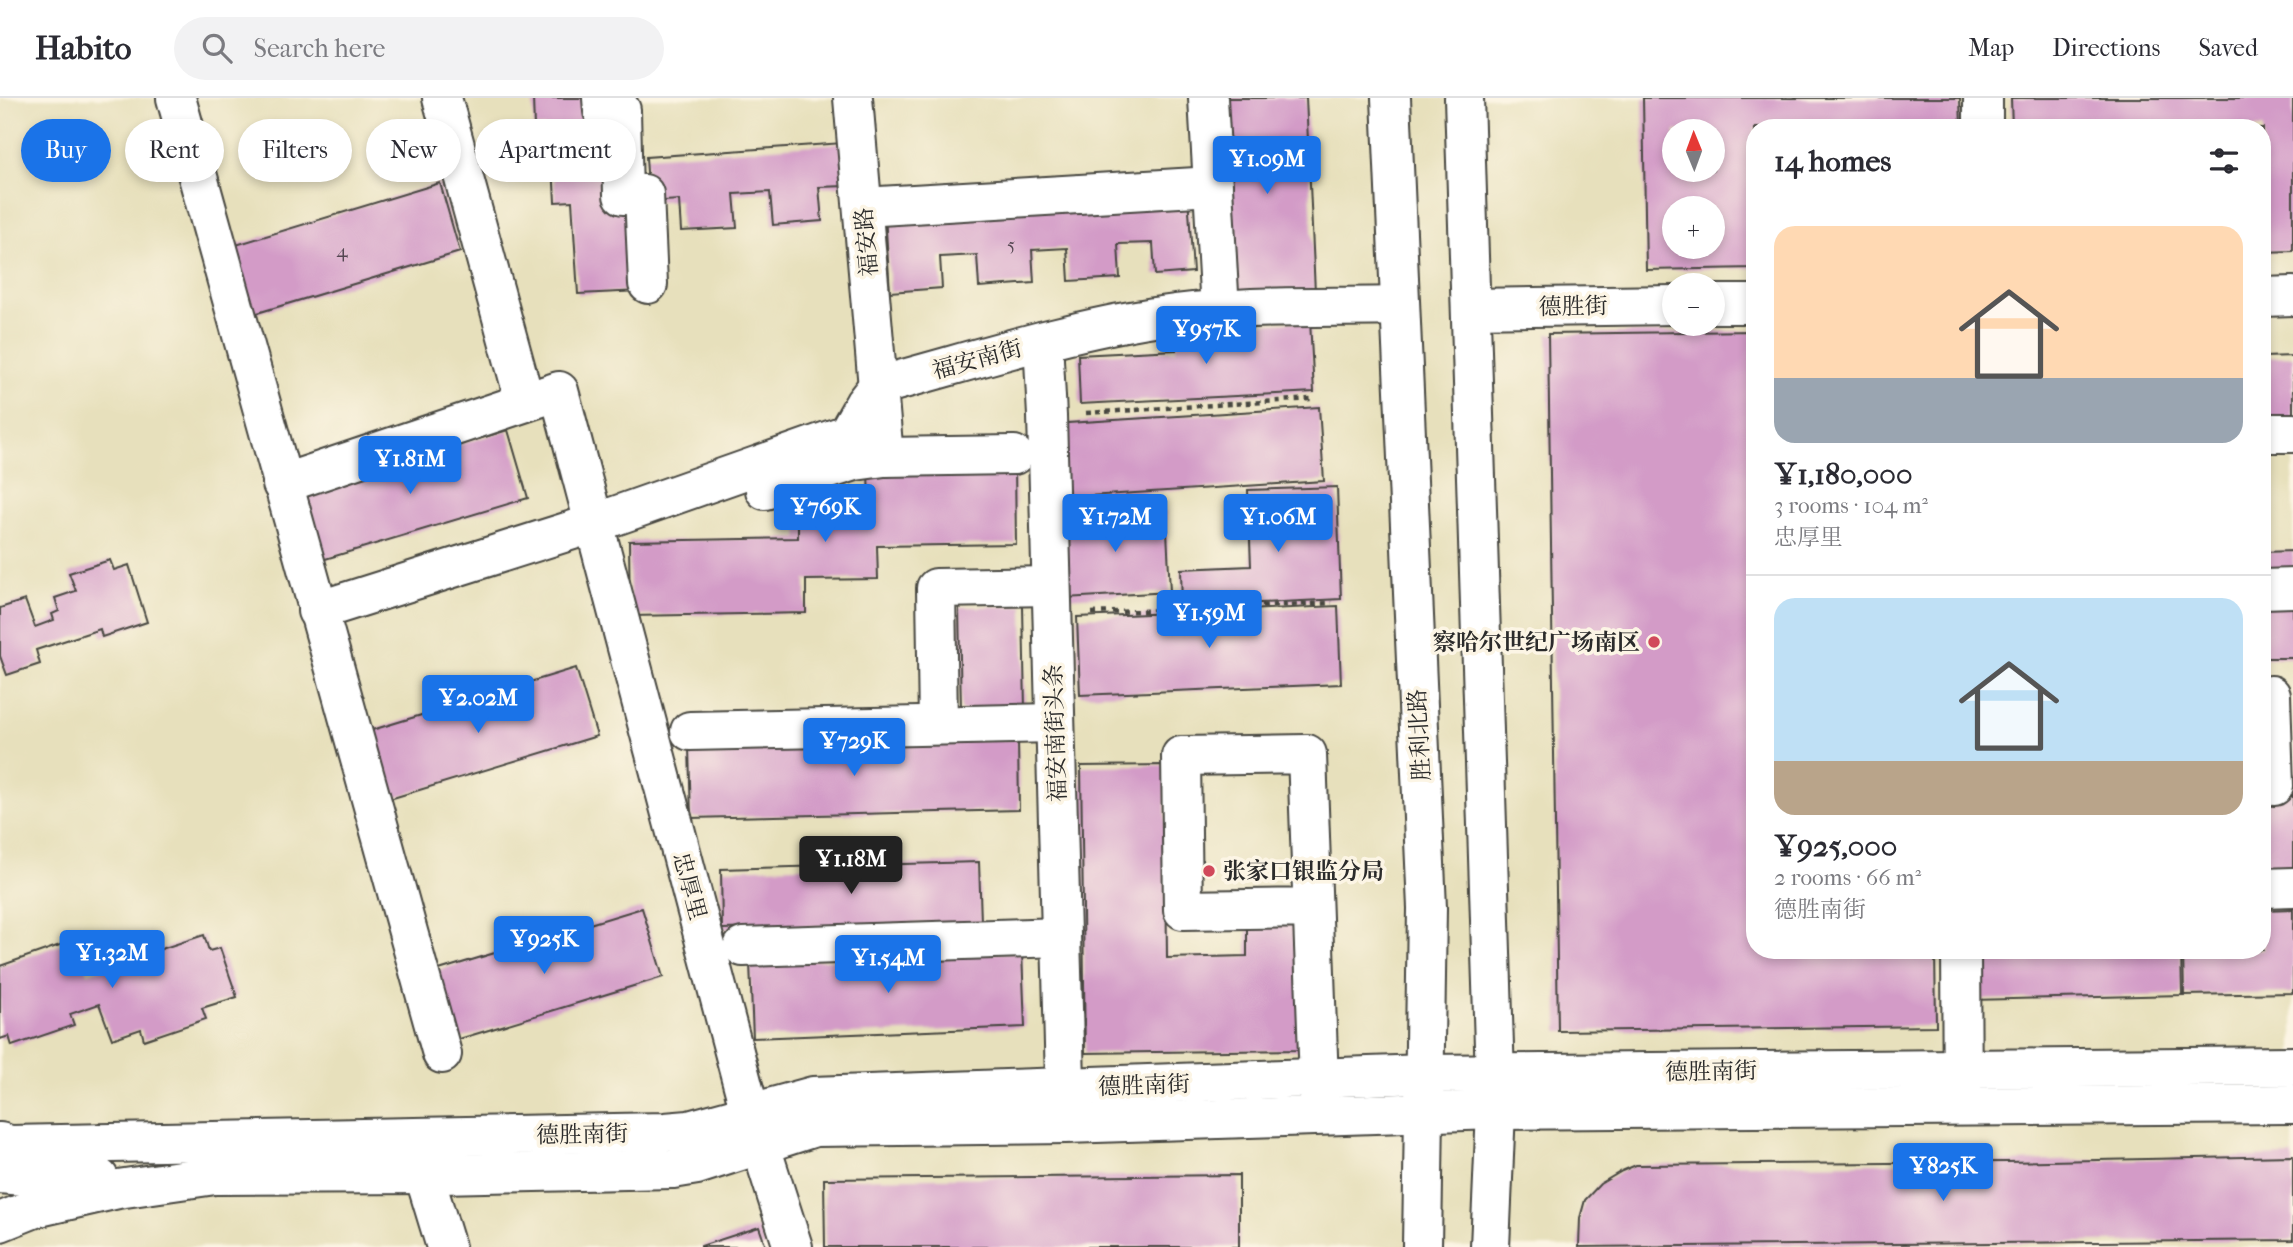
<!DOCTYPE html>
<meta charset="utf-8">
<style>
body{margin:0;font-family:"IM FELL French Canon","Noto Serif SC",serif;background:#f2f2f3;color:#2b2b33;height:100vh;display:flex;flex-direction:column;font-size:26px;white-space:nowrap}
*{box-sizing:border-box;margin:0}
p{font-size:23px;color:#7c7c81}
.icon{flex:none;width:38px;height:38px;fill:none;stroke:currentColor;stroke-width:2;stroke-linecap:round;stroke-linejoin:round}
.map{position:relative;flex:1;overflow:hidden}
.sheet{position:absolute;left:1746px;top:21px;width:525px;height:840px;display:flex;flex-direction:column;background:#fff;border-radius:28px;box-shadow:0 4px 10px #0003}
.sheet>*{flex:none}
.banner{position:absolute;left:21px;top:21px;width:665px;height:63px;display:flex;gap:14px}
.needle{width:46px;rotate:359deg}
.tools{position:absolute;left:1662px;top:21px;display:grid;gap:14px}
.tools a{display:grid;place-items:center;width:63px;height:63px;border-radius:50%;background:#fff;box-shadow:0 4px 10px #0003;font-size:35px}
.price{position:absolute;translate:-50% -60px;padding:0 16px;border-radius:7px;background:#1a73e8;color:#fff;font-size:23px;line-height:46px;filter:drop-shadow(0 2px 4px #0008)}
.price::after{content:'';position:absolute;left:50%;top:42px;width:21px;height:16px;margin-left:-10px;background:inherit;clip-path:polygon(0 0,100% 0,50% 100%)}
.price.on{background:#222;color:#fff}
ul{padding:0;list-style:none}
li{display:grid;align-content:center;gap:14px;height:371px;padding:0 28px}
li+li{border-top:2px solid #e1e1e2}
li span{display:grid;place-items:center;height:217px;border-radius:21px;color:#555}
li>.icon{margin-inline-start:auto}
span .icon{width:126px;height:126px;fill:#fffc;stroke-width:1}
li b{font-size:30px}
h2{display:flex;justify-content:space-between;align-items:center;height:84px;padding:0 28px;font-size:30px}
.chip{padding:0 24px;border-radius:32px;background:#fff;box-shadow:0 4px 10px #0003;font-size:24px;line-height:63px}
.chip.on{background:#1a73e8;color:#fff}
header{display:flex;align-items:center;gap:42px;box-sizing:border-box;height:98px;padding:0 35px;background:#fff;border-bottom:2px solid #e1e1e2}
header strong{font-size:33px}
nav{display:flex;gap:38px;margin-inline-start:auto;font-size:24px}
.search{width:490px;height:63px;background:#f2f2f3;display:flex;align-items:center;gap:18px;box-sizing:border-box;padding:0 24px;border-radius:38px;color:#7c7c81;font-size:26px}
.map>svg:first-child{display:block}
</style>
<header>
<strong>Habito</strong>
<div class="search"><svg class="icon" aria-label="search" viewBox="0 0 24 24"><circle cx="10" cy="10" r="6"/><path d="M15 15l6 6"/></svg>Search here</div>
<nav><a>Map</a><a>Directions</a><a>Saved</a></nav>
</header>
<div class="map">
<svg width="2293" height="1149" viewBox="0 0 2293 1149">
<rect width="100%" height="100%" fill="#fcf5e5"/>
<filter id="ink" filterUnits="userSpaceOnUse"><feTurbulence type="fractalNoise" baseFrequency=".0143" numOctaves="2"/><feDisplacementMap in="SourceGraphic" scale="14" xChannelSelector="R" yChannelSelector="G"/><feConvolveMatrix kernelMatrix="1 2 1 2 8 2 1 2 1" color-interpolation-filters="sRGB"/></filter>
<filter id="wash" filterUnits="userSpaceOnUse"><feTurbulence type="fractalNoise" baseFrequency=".00686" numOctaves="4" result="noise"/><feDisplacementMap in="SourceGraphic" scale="28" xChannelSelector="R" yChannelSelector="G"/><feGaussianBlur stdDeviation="1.57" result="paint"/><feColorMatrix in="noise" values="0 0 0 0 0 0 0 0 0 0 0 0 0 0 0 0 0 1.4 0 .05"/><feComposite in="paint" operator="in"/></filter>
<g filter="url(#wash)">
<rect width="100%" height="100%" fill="#e7e0bc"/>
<g id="blocks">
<g fill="#d39bc7" fill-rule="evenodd">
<polygon points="533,0 594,0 610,20 636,101 641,193 578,196 572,103 555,104 551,29 534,29"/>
<polygon points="1220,0 1306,0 1315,194 1229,198"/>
<path d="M1643,0H1960L1961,30H1755V170L1646,172ZM1675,33H1713V72H1675ZM1675,110H1713V149H1675Z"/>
<polygon points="2011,0 2293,0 2293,153 2263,154 2263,30 2012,30"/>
<polygon points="843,45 846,88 819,89 822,123 773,127 770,94 734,96 737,130 681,133 679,102 649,104 646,59"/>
<polygon points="440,85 460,154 244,219 223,151"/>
<polygon points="1188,97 1193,174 1155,177 1153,145 1118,146 1120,180 1069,183 1067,150 1032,152 1034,185 979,189 977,157 940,159 942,190 890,194 885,116"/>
<polygon points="1310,223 1314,294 1080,306 1078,257 1176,252 1175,230"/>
<polygon points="1755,233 1755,852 1935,852 1936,928 1558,933 1548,236"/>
<polygon points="2293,258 2293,323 2263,324 2263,259"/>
<polygon points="1319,309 1324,383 1057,400 1052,326"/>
<polygon points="508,332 528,400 312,465 291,397"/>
<polygon points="1015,367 1016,446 877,448 878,481 806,482 806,515 630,518 629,443 798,440 798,409 869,408 868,370"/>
<polygon points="1337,389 1341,501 1182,509 1181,471 1251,468 1248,392"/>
<polygon points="1166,413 1170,494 1065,500 1061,418"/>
<polygon points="2293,453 2293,478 2263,479 2263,454"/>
<polygon points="110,462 114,472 129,467 147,524 102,539 100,531 36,552 40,566 7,577 0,558 0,510 25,502 35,529 54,522 52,516 59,513 55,500 76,493 69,475"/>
<polygon points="2293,495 2293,560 2263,560 2263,496"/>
<polygon points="1023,508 1025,612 961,613 959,509"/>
<polygon points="1338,508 1341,586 1080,597 1077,519"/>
<polygon points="576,570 597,638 380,704 359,636"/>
<polygon points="1018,641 1019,712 691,720 689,649"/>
<polygon points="2288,662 2293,662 2293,783 2263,783 2263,694"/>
<polygon points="1165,667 1167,860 1247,858 1247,825 1301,824 1302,952 1085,955 1081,668"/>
<polygon points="979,764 981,824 722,831 721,771"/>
<polygon points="642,810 663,879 446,945 426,876"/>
<polygon points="2293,811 2293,895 2184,897 2183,852 2263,852 2263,812"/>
<polygon points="204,837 209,853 220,850 237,899 202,910 206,921 144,942 141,931 112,941 99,906 70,916 74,927 12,948 9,938 0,941 0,868 77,841 88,875"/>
<polygon points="1971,852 2181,852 2182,897 1972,902"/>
<polygon points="1022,854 1025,929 753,940 750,865"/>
<polygon points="2293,1058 2293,1142 1579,1149 1580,1120 1585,1102 1600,1086 1622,1073 1636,1067 2006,1064"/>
<polygon points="1239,1077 1239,1149 825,1149 824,1081"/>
<polygon points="759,1129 766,1149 701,1149 701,1148"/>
</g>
</g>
</g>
<g filter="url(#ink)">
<use href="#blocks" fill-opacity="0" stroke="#474641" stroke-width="2"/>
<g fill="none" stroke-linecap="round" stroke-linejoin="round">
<g stroke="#474641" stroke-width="42">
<g id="minor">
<polyline points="176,0 442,956"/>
<polyline points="442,0 525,304"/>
<polyline points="602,0 603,13 621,12 623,97 644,96 648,186"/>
<polyline points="853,0 884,359"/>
<polyline points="1208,0 1220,213"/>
<polyline points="1983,0 1983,30"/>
<polyline points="863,109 1213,88"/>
<polyline points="2263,199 2293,198"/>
<polyline points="1713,206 1755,206"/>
<polyline points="1471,210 1675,207"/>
<polyline points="1043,243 1047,318 1066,1021"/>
<polyline points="2263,335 2293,335"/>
<polyline points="282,386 559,293 750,1014 793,1149"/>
<polyline points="765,392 855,363 884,359 1014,357"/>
<polyline points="2263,491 2293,490"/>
<path d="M317,513L595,425L847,336L864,306L878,288C968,264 1063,233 1154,219C1233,206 1319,210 1399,208"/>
<polyline points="2271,597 2274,688"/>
<polyline points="938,627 936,490 1051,488"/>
<polyline points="690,633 1055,625"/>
<polyline points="2263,790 2293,789"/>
<path d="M1312,810L1183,812L1181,658L1307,656C1311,775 1315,894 1320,1012"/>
<polyline points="743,849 1061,839"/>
<polyline points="1961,852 1962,1004"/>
<polyline points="414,1044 446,1149"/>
</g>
</g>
<g stroke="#474641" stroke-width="42">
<g id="major">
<polyline points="0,1044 10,1047 665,1034 689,1032 813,998 1425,976 2293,968"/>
<polyline points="0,1076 57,1081 99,1080"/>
<polyline points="0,1124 35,1110 118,1091 215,1077 441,1076 673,1071 697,1067 815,1029 1066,1026 1496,1012 2293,1006"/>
</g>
</g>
<g stroke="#474641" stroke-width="42">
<g id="highway">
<polyline points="1391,0 1427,810 1422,1149"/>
<polyline points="1464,0 1496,1012 1490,1149"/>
</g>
</g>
<g stroke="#474641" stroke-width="4.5" stroke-dasharray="5 5" stroke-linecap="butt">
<polyline points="1086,315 1311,301"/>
<polyline points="1092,515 1332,505"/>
</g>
<use href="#minor" stroke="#fff" stroke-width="38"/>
<use href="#major" stroke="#fff" stroke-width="38"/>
<use href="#highway" stroke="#fff" stroke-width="38"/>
</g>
</g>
<g fill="#d1495b" stroke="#fcf5e5" stroke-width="2.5">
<circle cx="1654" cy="544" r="7"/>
<circle cx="1209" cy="773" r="7"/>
</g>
<g text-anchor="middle" stroke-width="7" stroke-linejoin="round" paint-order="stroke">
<g font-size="19" fill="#554752">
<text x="1011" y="153">5</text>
<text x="342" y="159">4</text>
</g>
<g font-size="23" fill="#2b2b2b" stroke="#fcf5e5">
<text transform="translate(866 144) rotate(-95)" y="8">福安路</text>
<text transform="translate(1573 208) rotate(-1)" y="8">德胜街</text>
<text transform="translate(977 261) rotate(-15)" y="8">福安南街</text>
<text transform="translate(1055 635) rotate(-92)" y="8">福安南街头条</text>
<text transform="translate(1419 637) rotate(-93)" y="8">胜利北路</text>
<text transform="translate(690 788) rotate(75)" y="8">忠厚里</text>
<text transform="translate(1711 973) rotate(-1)" y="8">德胜南街</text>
<text transform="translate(1144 987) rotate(-2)" y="8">德胜南街</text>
<text transform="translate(582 1036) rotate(-1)" y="8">德胜南街</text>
</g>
<g font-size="23" font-weight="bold" fill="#2b2b2b" stroke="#fcf5e5" text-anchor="end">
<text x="1640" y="552">察哈尔世纪广场南区</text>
<text x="1223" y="781" text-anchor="start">张家口银监分局</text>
</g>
</g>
</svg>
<div class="tools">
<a><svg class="needle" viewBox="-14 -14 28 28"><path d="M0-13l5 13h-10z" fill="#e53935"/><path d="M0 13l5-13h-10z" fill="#7c7c81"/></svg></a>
<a>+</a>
<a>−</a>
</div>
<b class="price" style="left:1267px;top:98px">¥1.09M</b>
<b class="price" style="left:1206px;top:268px">¥957K</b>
<b class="price" style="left:410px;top:398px">¥1.81M</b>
<b class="price" style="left:825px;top:446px">¥769K</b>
<b class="price" style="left:1115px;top:456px">¥1.72M</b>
<b class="price" style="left:1278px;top:456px">¥1.06M</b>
<b class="price" style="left:1209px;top:552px">¥1.59M</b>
<b class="price" style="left:478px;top:637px">¥2.02M</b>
<b class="price" style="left:854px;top:680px">¥729K</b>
<b class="price on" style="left:851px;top:798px">¥1.18M</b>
<b class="price" style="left:544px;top:878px">¥925K</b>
<b class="price" style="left:112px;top:892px">¥1.32M</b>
<b class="price" style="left:888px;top:897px">¥1.54M</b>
<b class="price" style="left:1943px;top:1105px">¥825K</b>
<div class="banner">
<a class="chip on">Buy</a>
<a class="chip">Rent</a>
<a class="chip">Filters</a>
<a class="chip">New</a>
<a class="chip">Apartment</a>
</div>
<section class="sheet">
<h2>14 homes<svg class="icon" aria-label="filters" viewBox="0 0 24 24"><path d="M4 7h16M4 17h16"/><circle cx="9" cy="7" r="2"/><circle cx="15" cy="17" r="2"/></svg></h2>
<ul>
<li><span style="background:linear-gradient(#ffd9b3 70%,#9aa5b1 0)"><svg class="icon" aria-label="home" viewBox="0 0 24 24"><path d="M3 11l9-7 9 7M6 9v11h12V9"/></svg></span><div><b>¥1,180,000</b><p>3 rooms · 104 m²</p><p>忠厚里</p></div></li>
<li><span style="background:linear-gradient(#bfe0f5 75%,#b9a48a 0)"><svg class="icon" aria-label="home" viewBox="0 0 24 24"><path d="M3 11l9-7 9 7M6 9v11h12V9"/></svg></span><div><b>¥925,000</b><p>2 rooms · 66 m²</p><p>德胜南街</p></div></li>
</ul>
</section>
</div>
